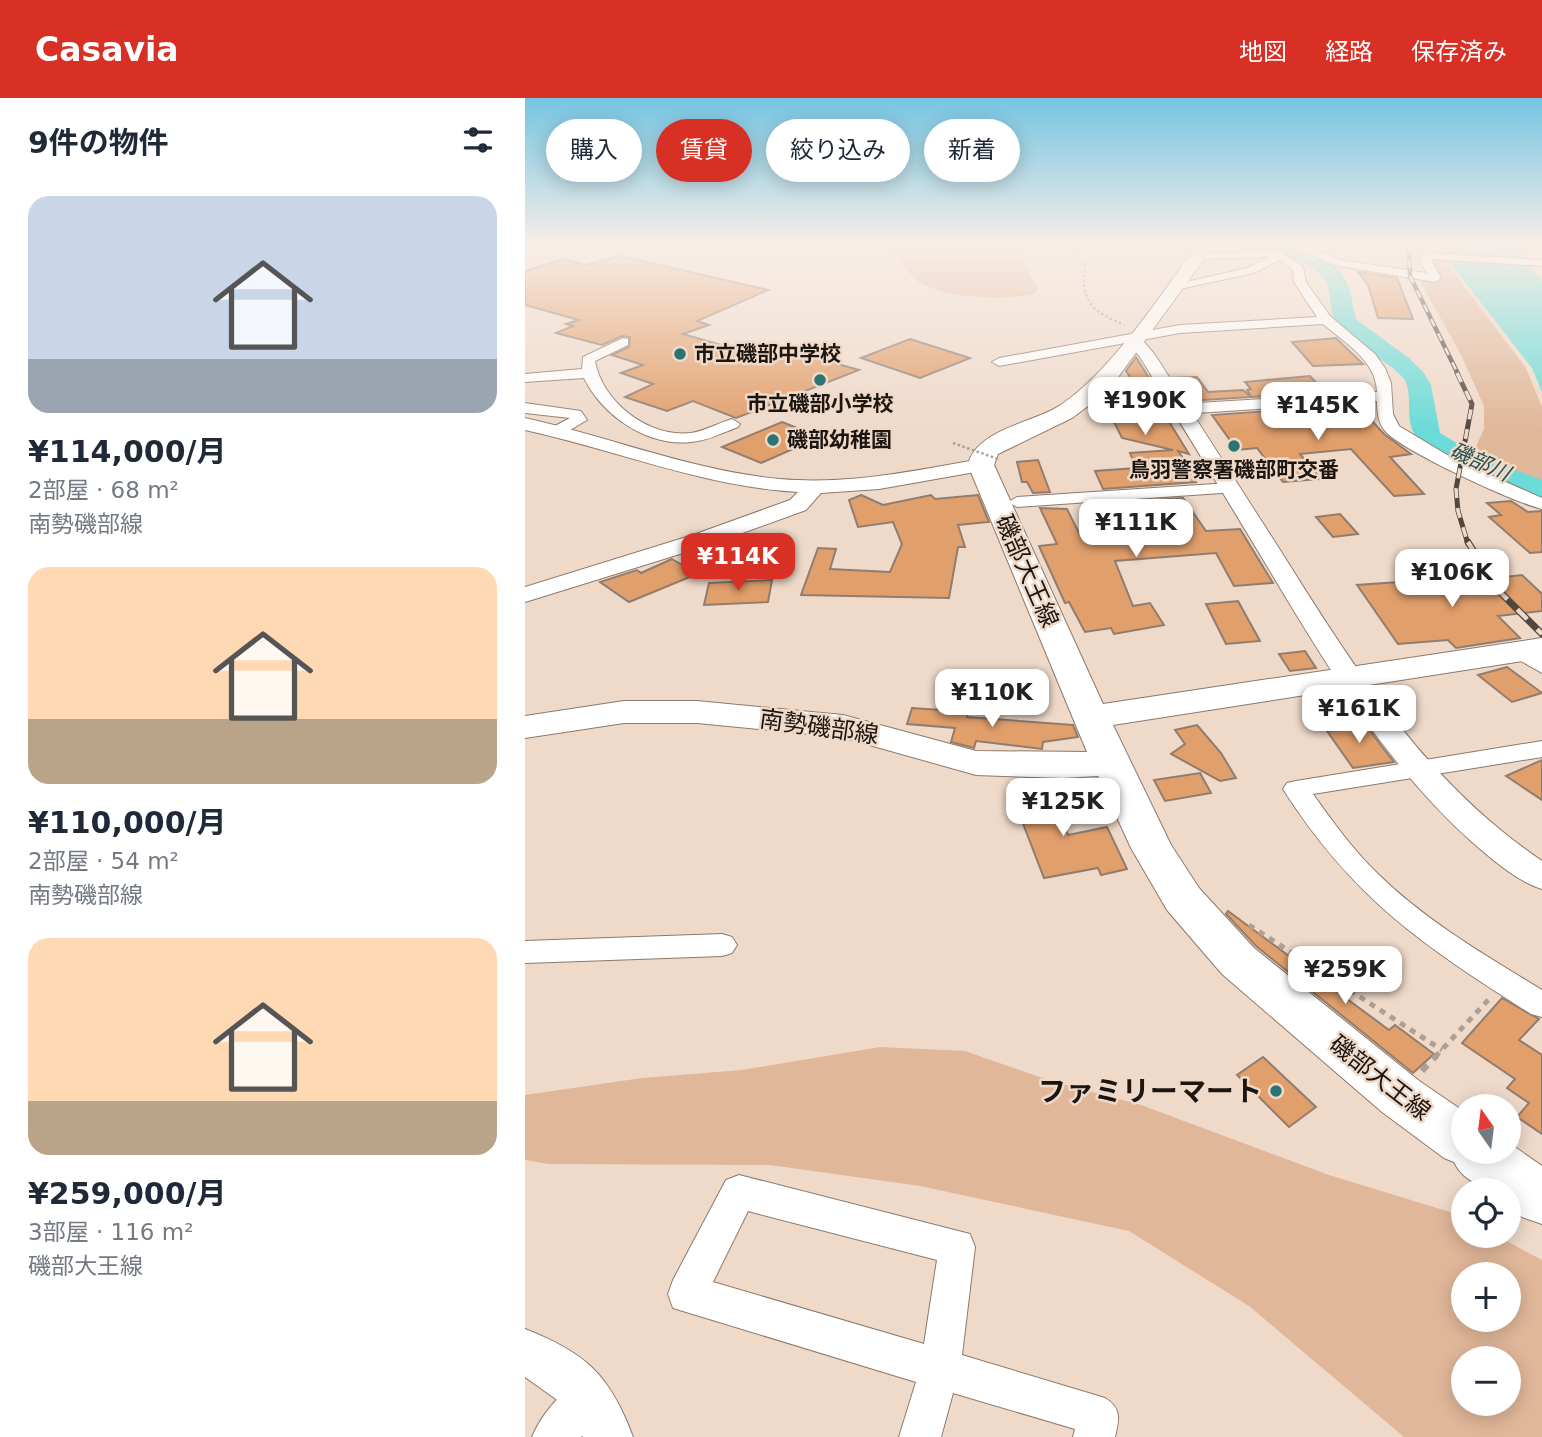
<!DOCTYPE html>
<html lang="ja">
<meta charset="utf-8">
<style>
body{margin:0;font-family:"DejaVu Sans","Noto Sans JP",sans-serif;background:#f6f6f7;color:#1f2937;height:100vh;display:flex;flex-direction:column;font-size:26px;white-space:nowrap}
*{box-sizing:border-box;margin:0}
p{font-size:23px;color:#747a83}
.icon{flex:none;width:38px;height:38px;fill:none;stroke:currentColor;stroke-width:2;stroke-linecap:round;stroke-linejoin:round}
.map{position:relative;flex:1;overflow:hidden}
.sheet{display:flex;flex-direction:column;background:#fff;width:525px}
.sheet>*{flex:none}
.guide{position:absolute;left:21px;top:21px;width:665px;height:63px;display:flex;gap:14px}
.needle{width:46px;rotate:346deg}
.fabs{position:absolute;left:926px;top:996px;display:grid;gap:14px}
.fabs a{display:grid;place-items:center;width:70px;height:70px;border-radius:50%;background:#fff;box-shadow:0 4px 18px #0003;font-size:35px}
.price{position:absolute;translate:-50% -60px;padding:0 16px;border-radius:14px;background:#fff;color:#222;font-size:23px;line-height:46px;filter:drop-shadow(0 2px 4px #0008)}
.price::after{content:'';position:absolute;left:50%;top:42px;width:21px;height:16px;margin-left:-10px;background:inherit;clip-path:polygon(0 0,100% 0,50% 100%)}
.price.current{background:#d93025;color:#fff}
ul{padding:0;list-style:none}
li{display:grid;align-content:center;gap:14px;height:371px;padding:0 28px}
li span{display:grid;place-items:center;height:217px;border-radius:21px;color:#555}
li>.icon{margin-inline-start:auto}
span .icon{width:126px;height:126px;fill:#fffc;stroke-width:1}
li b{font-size:30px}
h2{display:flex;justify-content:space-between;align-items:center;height:84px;padding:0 28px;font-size:30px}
.pill{padding:0 24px;border-radius:32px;background:#fff;box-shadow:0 4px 18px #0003;font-size:24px;line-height:63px}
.pill.current{background:#d93025;color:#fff}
header{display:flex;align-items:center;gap:42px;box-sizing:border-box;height:98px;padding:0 35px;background:#d93025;color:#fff}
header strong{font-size:33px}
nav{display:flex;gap:38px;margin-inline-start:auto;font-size:24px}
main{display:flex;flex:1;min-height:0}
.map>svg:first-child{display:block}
</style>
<header>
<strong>Casavia</strong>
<nav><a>地図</a><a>経路</a><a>保存済み</a></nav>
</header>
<main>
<section class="sheet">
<h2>9件の物件<svg class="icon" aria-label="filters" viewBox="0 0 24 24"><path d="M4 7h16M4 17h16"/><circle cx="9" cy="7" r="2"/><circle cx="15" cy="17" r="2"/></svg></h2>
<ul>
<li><span style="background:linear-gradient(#c9d6e8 75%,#9aa5b1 0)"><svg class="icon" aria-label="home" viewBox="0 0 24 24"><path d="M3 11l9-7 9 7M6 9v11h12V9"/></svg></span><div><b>¥114,000/月</b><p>2部屋 · 68 m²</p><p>南勢磯部線</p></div></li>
<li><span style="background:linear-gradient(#ffd9b3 70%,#b9a48a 0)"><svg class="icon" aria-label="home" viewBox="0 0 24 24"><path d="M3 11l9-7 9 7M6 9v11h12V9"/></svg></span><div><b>¥110,000/月</b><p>2部屋 · 54 m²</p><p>南勢磯部線</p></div></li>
<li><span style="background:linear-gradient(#ffd9b3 75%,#b9a48a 0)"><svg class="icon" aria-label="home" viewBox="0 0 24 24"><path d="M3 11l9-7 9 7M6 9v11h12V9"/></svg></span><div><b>¥259,000/月</b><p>3部屋 · 116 m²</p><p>磯部大王線</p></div></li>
</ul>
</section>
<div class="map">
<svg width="1017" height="1339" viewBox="0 0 1017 1339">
<rect width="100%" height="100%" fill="#efdaca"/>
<g fill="#e0b799" fill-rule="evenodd">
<path d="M363,146H495V157L513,191L509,196C481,203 413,201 390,181C380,171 372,157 363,146Z"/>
<polygon points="918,160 1001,270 1017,309 1017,383 946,359 959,331 959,308 936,257 894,181 916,181 905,161"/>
<path d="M355,949L440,953L526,983L616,1007L804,1077L938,1118V1138H972L1017,1162V1339H879L724,1208L604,1133L395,1088L245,1067L23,1066L0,1062V997L117,980L217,972ZM984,1176V1222H938V1176ZM984,1260V1306H938V1260Z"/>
</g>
<polygon fill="#6adbd8" points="922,146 995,146 1007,172 1017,182 1017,294 1007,270 928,169"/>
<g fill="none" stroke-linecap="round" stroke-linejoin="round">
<polyline stroke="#6adbd8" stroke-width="3.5" points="890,149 929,151"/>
<path fill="#6adbd8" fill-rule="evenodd" d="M744,146C775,146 814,157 824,191C828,201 827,212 832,222L884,260L899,275L906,287L915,335L953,358L1017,382V401C983,392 905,368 889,335C880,319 888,299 880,282C861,258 824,251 810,222C802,206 809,189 795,176C781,163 754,158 744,146Z"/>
</g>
<g fill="#e19f6c" stroke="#907d6f" stroke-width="2">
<polygon points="95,158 243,192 172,223 184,227 158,236 220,254 241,246 334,272 211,320 168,303 142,313 100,299 128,286 96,275 118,267 87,257 104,249 105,239 97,238 77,247 31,235 48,228 41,226 54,222 0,207 0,173 38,161 60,167"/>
<polygon points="833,174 872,180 888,221 853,220 843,187"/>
<polygon points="811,240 838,266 788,268 767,244"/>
<polygon points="385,241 445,260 395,280 336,260"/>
<polygon points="611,259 642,309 635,309 664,356 653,353 671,378 668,379 671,384 578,391 570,373 611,370 605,355 648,352 597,340 584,314 579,314 573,304 586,293 616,295 601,273"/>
<polygon points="785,278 800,295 726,299 722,292 726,291 720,284"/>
<polygon points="672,279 683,294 718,292 726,299 663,303 648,280"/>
<polygon points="832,307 859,336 886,356 865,359 899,396 869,398 826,351 775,356 796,381 758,384 732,350 712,352 687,317"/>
<polygon points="257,324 295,339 236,365 197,349"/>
<polygon points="513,362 525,394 508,395 502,384 497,384 492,364"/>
<polygon points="336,397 358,407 406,397 410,401 453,397 464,424 433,427 440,449 433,449 424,500 276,497 293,450 311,451 305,471 365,474 377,446 368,424 333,429 324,402"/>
<polygon points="658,400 681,433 715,431 748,485 709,488 691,455 590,463 608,508 625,505 639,527 589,536 586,530 560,534 544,504 540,505 514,448 532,446 515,410 542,411 557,441 603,438 584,405"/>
<polygon points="986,403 1003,414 1017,413 1017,454 1005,455 964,419 976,417 962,405"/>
<polygon points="815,416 833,436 808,439 791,419"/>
<polygon points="147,461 172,476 104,504 75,484 112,472 116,475"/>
<polygon points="997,477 1017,496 1017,513 973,518 995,540 931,550 923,542 873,546 832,487 933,480 937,484"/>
<polygon points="247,482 243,504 179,507 184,485"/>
<polygon points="713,503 735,543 701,546 681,506"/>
<polygon points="780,553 791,570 765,573 754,556"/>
<polygon points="982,569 1017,595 987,604 953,577"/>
<polygon points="387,610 443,614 442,619 548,627 553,639 518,644 517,651 451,643 449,650 426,644 430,630 382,626"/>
<polygon points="837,622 858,650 869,664 828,670 802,633 813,632 809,627"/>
<polygon points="672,627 696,655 711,680 695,683 646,656 660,646 650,632"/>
<polygon points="1017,662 1017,702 981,678"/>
<polygon points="675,675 686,695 640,703 629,682"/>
<polygon points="521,685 543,737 582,729 602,771 576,777 573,770 519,780 485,692"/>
<polygon points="703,813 864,932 870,927 909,956 888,975 731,848 701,816"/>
<polygon points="977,900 1014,921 994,942 1017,957 1017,1036 992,1019 1004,1005 982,990 990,981 937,945"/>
<polygon points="738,959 791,1009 764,1029 712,977"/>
</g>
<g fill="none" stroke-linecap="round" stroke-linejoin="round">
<g stroke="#8c796b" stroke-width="2">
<g id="minor">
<polygon points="764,146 778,146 815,162 902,175 893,160 905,155 1017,162 1017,168 906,161 916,180 910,184 808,167"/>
<path d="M754,153L778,169L781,184L805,218L850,256L860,270L866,285L868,316L874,328L929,361L1017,400V411C988,404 880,354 861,334C853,326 852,313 852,303L656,316L648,311L656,306L852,294C851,262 820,245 798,226L655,235L474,268L467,264L474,260L655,227L792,219L769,184L768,172L755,162L729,175L650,192L644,188L722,170L744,159L672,161L666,158L668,156Z"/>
<path d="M98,240L103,241V247L70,263C77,304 124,340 166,335C180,333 193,325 207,321L215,326L213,329C197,335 182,343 166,344C122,349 77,317 59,280L0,284V276L57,271L58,259Z"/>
<polygon points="0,305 56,313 62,322 40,335 28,335 28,329 45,320 0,315"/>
<polygon points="705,385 714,390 711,394 492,409 483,404 492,399"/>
<polygon points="995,547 1017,558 1017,575 987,558 984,553"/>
<path d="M1017,643V659L788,696C808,724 828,752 853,776C901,823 960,857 1017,892V919L1006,916C899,848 828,801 758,691L762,685L771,683Z"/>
<polygon points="197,836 207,839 212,847 207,855 197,858 0,865 0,843"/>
<path d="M214,1077L445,1136L450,1149L437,1257L580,1300C597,1310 594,1322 590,1339H548L550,1331L428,1295L416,1339H374L391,1284L148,1210L143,1196L148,1182L201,1082ZM223,1113L412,1162L399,1246L188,1184Z"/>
<path d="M64,1278L78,1284L84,1298L78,1312L56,1339H7C17,1315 40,1288 64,1278Z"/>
</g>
</g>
<g stroke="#8c796b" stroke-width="2">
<g id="tertiary">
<path d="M609,237L615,239L630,257C674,325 718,394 762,463C833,576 904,687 1017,763V791C991,783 967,761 947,744C861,667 801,567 742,468C700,398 658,329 615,259L601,242Z"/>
<path d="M0,320C85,339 168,373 255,381C323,387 389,373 456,361L466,367L456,373L354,391L296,395L281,412L184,447L0,504V489L168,437L265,402L273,394C180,389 91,352 0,332Z"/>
<path d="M0,1231C61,1255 85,1277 108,1339H58L35,1304L0,1279Z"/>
</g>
</g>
<g stroke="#8c796b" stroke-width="2">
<path id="primary" d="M672,146H690L583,293L547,320L473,356L469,367L578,606L1017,540V560L588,627L646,747L674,790L729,850L893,982L938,1013V1054H984V1045L1017,1068V1126L997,1119L984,1109V1092C962,1092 939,1085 929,1064L919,1060L857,1014L697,876L642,812L606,750L573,678L538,680L451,677L316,639L172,625H99L0,640V618L99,603H172L318,617L451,653L562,654L443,367C450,334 503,325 529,311C579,283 639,194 672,146Z"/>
</g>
<path stroke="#af9f92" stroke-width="2.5" stroke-dasharray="2.5 2.5" stroke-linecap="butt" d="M553,146L547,161L560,167C555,204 567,213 599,227"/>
<g stroke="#af9f92" stroke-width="5" stroke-dasharray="6 6" stroke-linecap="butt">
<polyline points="724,827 917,952"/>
<polyline points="910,959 965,900"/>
</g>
<polyline stroke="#af9f92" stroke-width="6" stroke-dasharray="8 8" stroke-linecap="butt" points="897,973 912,957"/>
<use href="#minor" fill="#fff" fill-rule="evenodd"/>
<use href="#tertiary" fill="#fff" fill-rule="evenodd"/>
<use href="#primary" fill="#fff" fill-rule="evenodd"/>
<g stroke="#52473f" stroke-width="4.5">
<polyline id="rail-far2" points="884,146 885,178 933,276"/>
</g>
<g stroke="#52473f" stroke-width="5">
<polyline id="rail-far1" points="932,275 947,306 931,391 933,413 943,446"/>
</g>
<g stroke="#52473f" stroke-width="7">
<polyline id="rail" points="943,444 971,490 1017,536"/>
</g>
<use href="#rail-far2" stroke="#efdaca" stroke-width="2.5" stroke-dasharray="8" stroke-linecap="butt"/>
<use href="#rail-far1" stroke="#efdaca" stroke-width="3.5" stroke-dasharray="10" stroke-linecap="butt"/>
<use href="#rail" stroke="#efdaca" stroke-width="4.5" stroke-dasharray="14" stroke-linecap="butt"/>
<polyline stroke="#af9f92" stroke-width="2.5" stroke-dasharray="2.5 2.5" stroke-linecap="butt" points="428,345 473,361"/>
</g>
<linearGradient id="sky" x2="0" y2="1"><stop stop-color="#75c4e2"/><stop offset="0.44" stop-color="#f8eee7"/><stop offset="1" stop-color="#f8eee7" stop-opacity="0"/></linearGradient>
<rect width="1017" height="333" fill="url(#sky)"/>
<g fill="#2a7473" stroke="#efdaca" stroke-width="2.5">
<circle cx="155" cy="256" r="7"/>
<circle cx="295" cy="282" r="7"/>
<circle cx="248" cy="342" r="7"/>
<circle cx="709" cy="348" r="7"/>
<circle cx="751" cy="993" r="7"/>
</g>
<g text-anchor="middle" stroke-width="5" stroke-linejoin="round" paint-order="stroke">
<g font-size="21" font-weight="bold" fill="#1d1610" stroke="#efdaca" text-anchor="start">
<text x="169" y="263">市立磯部中学校</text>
<text x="295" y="313" text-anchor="middle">市立磯部小学校</text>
<text x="262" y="349">磯部幼稚園</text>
<text x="709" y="379" text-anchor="middle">鳥羽警察署磯部町交番</text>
</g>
<g font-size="21" font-style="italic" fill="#1f5150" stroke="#efdaca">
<text transform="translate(955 364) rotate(24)" y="7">磯部川</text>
</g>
<g font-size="24" fill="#1d1610" stroke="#efdaca">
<text transform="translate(502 473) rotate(66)" y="8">磯部大王線</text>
<text transform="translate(294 629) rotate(8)" y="8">南勢磯部線</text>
<text transform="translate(855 980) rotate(38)" y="8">磯部大王線</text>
</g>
<g font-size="28" font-weight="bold" fill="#1d1610" stroke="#efdaca" text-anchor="end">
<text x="737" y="1003">ファミリーマート</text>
</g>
</g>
</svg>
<div class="fabs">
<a><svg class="needle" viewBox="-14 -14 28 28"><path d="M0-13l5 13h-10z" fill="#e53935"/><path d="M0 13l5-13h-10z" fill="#747a83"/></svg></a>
<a><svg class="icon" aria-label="locate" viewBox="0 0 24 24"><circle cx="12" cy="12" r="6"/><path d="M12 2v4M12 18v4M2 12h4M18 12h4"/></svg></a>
<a>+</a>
<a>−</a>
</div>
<b class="price" style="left:620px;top:339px">¥190K</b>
<b class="price" style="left:793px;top:344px">¥145K</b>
<b class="price" style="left:611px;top:461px">¥111K</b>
<b class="price current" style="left:213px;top:495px">¥114K</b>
<b class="price" style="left:927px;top:511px">¥106K</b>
<b class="price" style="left:467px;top:631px">¥110K</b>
<b class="price" style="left:834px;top:647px">¥161K</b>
<b class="price" style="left:538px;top:740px">¥125K</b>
<b class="price" style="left:820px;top:908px">¥259K</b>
<div class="guide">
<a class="pill">購入</a>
<a class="pill current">賃貸</a>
<a class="pill">絞り込み</a>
<a class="pill">新着</a>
</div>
</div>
</main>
